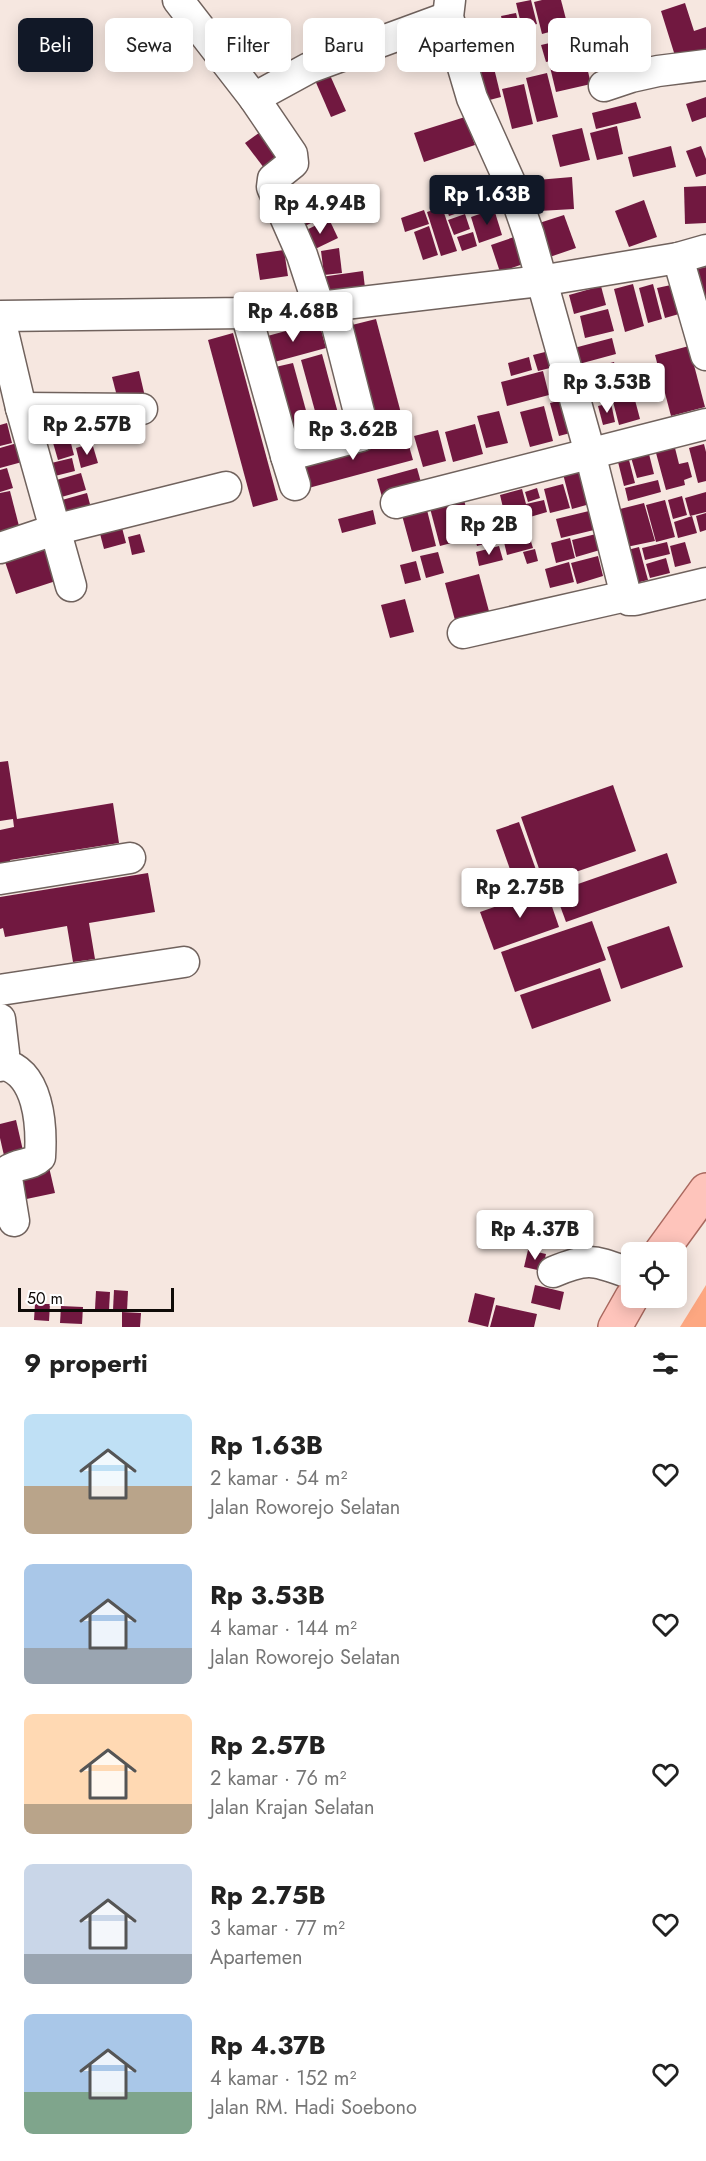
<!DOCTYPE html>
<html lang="id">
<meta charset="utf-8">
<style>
body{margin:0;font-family:Jost,sans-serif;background:#f6f6f6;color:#222;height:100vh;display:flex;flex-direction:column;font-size:22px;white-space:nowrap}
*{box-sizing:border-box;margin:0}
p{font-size:20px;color:#767676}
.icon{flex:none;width:33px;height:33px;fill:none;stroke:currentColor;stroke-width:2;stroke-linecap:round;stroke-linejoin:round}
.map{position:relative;height:1327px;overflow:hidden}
.side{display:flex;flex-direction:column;background:#fff;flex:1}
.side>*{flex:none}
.top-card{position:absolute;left:18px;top:18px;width:670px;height:54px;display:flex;gap:12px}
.buttons{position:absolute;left:621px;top:1242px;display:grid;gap:12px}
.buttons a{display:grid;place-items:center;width:66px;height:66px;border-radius:9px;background:#fff;box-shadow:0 3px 15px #0003;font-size:30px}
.scale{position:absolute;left:18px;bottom:15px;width:156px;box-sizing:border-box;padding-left:6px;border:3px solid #0f0b08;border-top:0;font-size:16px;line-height:21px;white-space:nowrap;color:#0f0b08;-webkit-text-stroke:4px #fff;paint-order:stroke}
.price{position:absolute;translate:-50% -51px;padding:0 14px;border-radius:6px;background:#fff;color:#222;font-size:20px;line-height:39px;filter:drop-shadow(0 2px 3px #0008)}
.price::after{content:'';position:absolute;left:50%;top:36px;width:18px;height:14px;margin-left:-9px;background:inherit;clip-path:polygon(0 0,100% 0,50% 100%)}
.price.current{background:#111827;color:#fff}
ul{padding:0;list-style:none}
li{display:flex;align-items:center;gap:18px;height:150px;padding:0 24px}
li span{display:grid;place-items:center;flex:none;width:168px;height:120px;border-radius:9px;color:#555}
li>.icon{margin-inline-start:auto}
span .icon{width:72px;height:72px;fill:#fffc;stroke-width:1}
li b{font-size:26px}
h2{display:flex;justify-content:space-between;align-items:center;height:72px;padding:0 24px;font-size:26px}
.chip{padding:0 21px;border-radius:9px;background:#fff;box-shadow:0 3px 15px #0003;font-size:21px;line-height:54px}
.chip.current{background:#111827;color:#fff}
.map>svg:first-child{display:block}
</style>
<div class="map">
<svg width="706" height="1327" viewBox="0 0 706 1327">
<rect width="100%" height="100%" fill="#f6e7e0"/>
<polygon fill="#fda781" points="706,1285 706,1327 680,1327"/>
<g fill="#711840">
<polygon points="531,0 537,24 522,28 516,3"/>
<polygon points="542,0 561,0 568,27 542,34 534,2"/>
<polygon points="685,3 694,31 706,27 706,49 676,59 661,11"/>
<polygon points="516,13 523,42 508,46 501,16"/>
<polygon points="338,28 347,47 318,59 310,41"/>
<polygon points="576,37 580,54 546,62 541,45"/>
<polygon points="585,59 591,84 556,92 550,67"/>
<polygon points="325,64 346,111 331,117 311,71"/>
<polygon points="494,68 501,97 478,103 471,74"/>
<polygon points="547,73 558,117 537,122 526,78"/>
<polygon points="524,84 533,124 512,129 502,89"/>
<polygon points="706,97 706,117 692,122 686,104"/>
<polygon points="636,102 641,118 596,129 592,113"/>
<polygon points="465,117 475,145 424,162 414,133"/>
<polygon points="617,126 623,154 597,160 590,133"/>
<polygon points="582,128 590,160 560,167 552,135"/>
<polygon points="263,130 281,155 264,168 245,143"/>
<polygon points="671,146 676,167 633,177 628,157"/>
<polygon points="701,146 706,159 706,174 696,177 686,151"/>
<polygon points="572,177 574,209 539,211 537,180"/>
<polygon points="478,178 487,203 449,216 440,190"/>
<polygon points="706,186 706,223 685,224 684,187"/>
<polygon points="312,188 325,216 295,231 282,203"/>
<polygon points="644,200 657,237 629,247 615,211"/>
<polygon points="442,207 457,251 441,256 427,212"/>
<polygon points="494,209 502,235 479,243 471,217"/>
<polygon points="424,210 429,224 405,232 401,218"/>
<polygon points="465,214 470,229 454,235 448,220"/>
<polygon points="564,215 576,248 541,260 530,226"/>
<polygon points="329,219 338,238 311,251 302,232"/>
<polygon points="429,226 438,255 423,260 414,232"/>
<polygon points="473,232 477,246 462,251 457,237"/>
<polygon points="517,236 526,263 500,272 491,245"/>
<polygon points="339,248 342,273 324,275 321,251"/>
<polygon points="284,250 288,276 260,280 256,254"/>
<polygon points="706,267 706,307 688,271"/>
<polygon points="363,271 366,296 324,302 321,277"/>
<polygon points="633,284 644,326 625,332 614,289"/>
<polygon points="653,284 662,319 648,323 639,288"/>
<polygon points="671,285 679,314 665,318 657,288"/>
<polygon points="601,286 606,305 574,314 569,295"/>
<polygon points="608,309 614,331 585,338 580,316"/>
<polygon points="376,319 402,417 370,425 344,327"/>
<polygon points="319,322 326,348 267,364 260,338"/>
<polygon points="233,333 278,500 253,507 208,340"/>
<polygon points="612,338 616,354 579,364 574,348"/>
<polygon points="689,346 705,407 671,416 655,355"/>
<polygon points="549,351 554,367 538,371 533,355"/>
<polygon points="322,354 342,428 321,433 301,360"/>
<polygon points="529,357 532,370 511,376 508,363"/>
<polygon points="614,362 620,382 608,384 603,365"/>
<polygon points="293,363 313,436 291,442 271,368"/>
<polygon points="139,371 146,401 120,408 112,377"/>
<polygon points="543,371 549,395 507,406 501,382"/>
<polygon points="631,385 640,419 619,425 610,390"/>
<polygon points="565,399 574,432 559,436 550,403"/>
<polygon points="611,403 615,422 603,425 598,406"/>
<polygon points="544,406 553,441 530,447 520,412"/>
<polygon points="499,411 508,443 486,448 477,416"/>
<polygon points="7,423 12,443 0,446 0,425"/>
<polygon points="90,423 95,439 75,444 70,428"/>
<polygon points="66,424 74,455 58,460 49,429"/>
<polygon points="475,424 483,454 453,462 445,432"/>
<polygon points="438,430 446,461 423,467 414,436"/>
<polygon points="405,432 413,460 301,490 294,461"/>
<polygon points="17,443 22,462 0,468 0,448"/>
<polygon points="92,443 98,463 81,468 76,448"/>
<polygon points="704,444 706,452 706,481 698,483 689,448"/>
<polygon points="675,448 679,464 688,462 692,477 684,480 685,485 666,490 656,453"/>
<polygon points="648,450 654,474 637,478 630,454"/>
<polygon points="72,458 75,471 47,478 43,465"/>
<polygon points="629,460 635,483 624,486 618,462"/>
<polygon points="580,465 590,504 572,509 562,470"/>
<polygon points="7,468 13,488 0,492 0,470"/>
<polygon points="417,468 422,486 382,497 377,479"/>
<polygon points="81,473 86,490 51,500 46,483"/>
<polygon points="658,480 661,492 628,501 625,488"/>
<polygon points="563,484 570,508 550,513 544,489"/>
<polygon points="537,488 540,498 528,502 525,492"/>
<polygon points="461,489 474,537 440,546 427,497"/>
<polygon points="522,489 526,504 544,500 547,512 530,517 528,510 505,516 500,495"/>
<polygon points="10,491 19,526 0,532 0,493"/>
<polygon points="706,492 706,512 690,516 685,498"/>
<polygon points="87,493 91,508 66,515 62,500"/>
<polygon points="682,496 687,515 673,519 668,500"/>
<polygon points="665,500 675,537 656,542 646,505"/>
<polygon points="425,502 436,546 412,552 400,508"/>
<polygon points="644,503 655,541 617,549 606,508 619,504 620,509"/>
<polygon points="373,510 376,524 342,533 338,519"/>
<polygon points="502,511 509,537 477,546 470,519"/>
<polygon points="589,511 594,530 561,538 556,519"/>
<polygon points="706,513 706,530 700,532 696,516"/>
<polygon points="692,516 697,533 678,538 674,522"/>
<polygon points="527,519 530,532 510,537 507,524"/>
<polygon points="120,520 126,543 104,549 98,526"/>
<polygon points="140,534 145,552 132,555 128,537"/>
<polygon points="596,534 600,550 576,557 572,540"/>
<polygon points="529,535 533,548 507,555 504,542"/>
<polygon points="570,538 575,558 556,563 551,543"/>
<polygon points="52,540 65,578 16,594 3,556"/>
<polygon points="667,542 670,554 645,560 642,548"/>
<polygon points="685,542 691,563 675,567 670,546"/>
<polygon points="499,546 503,560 479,566 476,552"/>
<polygon points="639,547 648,580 628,585 620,552"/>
<polygon points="535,549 538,561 527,564 523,552"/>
<polygon points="438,552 444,573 426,578 420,556"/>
<polygon points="598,556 603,576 577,584 571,563"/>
<polygon points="666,558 670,573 650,578 646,564"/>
<polygon points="416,561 421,580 405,584 400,565"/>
<polygon points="569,562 574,582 550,588 545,569"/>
<polygon points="479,574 490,615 456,624 445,583"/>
<polygon points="405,599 414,632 390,638 381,605"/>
<polygon points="8,761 17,819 113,803 119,843 10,860 11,864 0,866 0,830 14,827 13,819 0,821 0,762"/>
<polygon points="613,785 636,851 544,883 521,817"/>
<polygon points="519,822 540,881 517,889 496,830"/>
<polygon points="667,853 677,883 566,922 555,892"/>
<polygon points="148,873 155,912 89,923 95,959 73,962 67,926 5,937 3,928 0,929 0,897"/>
<polygon points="546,889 559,927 494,950 480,912"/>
<polygon points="592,921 606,960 515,992 501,952"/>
<polygon points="669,926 683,967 621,989 607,947"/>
<polygon points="600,968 611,1001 532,1029 520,995"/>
<polygon points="16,1120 24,1155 5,1160 0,1138 0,1124"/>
<polygon points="49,1167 55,1193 17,1201 12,1175"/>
<polygon points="528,1250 546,1254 542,1271 524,1267"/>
<polygon points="535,1285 564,1292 560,1310 531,1303"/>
<polygon points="114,1290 128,1291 127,1311 113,1310"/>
<polygon points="96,1291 110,1292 109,1310 95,1309"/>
<polygon points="475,1293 495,1298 488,1327 468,1322"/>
<polygon points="35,1304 50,1304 49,1321 34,1320"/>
<polygon points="496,1305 537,1314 534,1327 490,1327"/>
<polygon points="61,1306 83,1307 82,1324 60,1323"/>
<polygon points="122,1312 141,1313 140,1327 122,1327"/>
</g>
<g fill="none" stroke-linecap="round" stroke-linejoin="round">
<g stroke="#70625d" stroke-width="33">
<g id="minor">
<polyline points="178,0 254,98 292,154 293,163 273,179 272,187 302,255 319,307"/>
<polyline points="450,0 448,17 472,98 513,189 529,235 590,453 626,596"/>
<polyline points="604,86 631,77 658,71 706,65"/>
<polyline points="254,98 309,68 448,17"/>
<polyline points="678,258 706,355"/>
<polyline points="246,313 286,456 361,436 364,432 332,306"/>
<polyline points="0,316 246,313 319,307 540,281 678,258 706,250"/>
<polyline points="0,319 21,408 71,586"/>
<polyline points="21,408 142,409"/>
<polyline points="286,456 295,485"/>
<polyline points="396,503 706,424"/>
<polyline points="0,548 54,530 226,487"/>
<polyline points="463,633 626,596 629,600 635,600 706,583"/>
<polyline points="0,879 130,858"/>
<polyline points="0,990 184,962"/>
<polyline points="0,1019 4,1053 0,1066"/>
<path d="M2,1064C39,1072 42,1125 40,1157C31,1166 16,1163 6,1172L14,1221"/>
<path d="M553,1272C590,1256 595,1261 632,1274"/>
</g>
</g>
<g stroke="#aa695f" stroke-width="36">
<g id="major">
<polyline points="661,1252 706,1190"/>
<polyline points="615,1327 632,1297"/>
</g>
</g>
<use href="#minor" stroke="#fff" stroke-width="30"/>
<use href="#major" stroke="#fec4bb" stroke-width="33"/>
</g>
</svg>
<div class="buttons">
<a><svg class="icon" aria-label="locate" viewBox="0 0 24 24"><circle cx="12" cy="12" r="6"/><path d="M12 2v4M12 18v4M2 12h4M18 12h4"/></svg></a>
</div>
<div class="scale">50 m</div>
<b class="price current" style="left:487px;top:226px">Rp 1.63B</b>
<b class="price" style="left:320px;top:235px">Rp 4.94B</b>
<b class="price" style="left:293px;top:343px">Rp 4.68B</b>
<b class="price" style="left:607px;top:414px">Rp 3.53B</b>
<b class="price" style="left:87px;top:456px">Rp 2.57B</b>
<b class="price" style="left:353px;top:461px">Rp 3.62B</b>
<b class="price" style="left:489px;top:556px">Rp 2B</b>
<b class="price" style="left:520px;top:919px">Rp 2.75B</b>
<b class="price" style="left:535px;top:1261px">Rp 4.37B</b>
<div class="top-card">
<a class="chip current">Beli</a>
<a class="chip">Sewa</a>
<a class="chip">Filter</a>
<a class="chip">Baru</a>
<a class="chip">Apartemen</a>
<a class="chip">Rumah</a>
</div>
</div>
<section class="side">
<h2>9 properti<svg class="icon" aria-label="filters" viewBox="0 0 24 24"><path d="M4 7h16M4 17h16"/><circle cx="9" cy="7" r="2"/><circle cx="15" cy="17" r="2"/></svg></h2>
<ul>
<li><span style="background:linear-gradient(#bfe0f5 60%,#b9a48a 0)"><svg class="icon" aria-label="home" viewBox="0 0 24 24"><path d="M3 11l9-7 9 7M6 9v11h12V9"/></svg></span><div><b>Rp 1.63B</b><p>2 kamar · 54 m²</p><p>Jalan Roworejo Selatan</p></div><svg class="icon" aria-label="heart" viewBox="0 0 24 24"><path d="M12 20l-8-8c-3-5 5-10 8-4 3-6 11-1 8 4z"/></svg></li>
<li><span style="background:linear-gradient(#a9c7e8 70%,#9aa5b1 0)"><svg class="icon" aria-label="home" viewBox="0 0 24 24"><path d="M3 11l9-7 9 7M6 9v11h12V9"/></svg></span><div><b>Rp 3.53B</b><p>4 kamar · 144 m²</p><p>Jalan Roworejo Selatan</p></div><svg class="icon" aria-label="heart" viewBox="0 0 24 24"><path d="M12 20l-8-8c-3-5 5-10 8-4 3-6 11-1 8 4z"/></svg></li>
<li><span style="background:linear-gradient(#ffd9b3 75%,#b9a48a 0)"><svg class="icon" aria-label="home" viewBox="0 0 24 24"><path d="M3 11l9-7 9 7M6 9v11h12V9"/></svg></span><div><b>Rp 2.57B</b><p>2 kamar · 76 m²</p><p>Jalan Krajan Selatan</p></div><svg class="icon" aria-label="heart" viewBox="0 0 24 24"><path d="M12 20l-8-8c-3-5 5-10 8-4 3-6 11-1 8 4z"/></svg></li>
<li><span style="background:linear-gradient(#c9d6e8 75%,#9aa5b1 0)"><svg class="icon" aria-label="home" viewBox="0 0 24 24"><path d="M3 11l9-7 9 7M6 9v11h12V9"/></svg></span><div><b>Rp 2.75B</b><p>3 kamar · 77 m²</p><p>Apartemen</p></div><svg class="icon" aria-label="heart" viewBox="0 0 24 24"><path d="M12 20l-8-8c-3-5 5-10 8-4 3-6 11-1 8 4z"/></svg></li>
<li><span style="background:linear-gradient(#a9c7e8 65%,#7fa58c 0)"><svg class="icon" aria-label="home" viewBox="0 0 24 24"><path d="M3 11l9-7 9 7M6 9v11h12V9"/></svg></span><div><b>Rp 4.37B</b><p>4 kamar · 152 m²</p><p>Jalan RM. Hadi Soebono</p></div><svg class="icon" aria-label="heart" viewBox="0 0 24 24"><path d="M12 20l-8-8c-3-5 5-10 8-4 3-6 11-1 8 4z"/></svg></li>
</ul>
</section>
